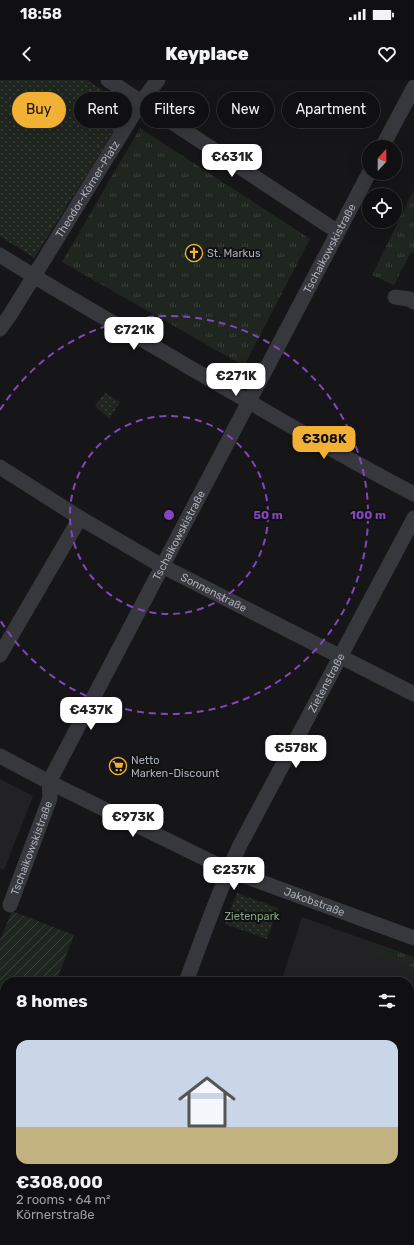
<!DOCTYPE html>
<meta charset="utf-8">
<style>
body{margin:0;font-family:Rubik,sans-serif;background:#1e1e20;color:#f1f3f6;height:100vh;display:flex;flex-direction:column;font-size:15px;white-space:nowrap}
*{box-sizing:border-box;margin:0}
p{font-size:13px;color:#9c9d9f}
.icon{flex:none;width:22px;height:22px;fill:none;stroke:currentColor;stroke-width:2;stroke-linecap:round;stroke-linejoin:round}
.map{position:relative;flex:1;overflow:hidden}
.drawer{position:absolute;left:0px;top:897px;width:414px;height:268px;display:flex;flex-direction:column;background:#101012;border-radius:16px 16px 0 0;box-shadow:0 4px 16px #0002,0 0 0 1px #303032}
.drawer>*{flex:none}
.banner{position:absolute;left:12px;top:12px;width:390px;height:36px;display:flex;gap:8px}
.needle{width:26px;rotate:21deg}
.buttons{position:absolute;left:362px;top:60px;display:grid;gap:8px}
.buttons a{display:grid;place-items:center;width:40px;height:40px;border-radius:50%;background:#101012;box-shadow:0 4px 16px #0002,0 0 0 1px #303032;font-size:20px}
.price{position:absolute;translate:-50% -34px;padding:0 9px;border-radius:8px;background:#fff;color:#222;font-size:13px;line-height:26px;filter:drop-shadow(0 1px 2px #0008)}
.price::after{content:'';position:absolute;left:50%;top:24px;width:12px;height:9px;margin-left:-6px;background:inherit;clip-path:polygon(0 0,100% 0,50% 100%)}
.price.on{background:#f2b134;color:#111}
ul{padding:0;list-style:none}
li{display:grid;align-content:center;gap:8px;height:212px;padding:0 16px}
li+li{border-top:1px solid #303032}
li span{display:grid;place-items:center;height:124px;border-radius:12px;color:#555}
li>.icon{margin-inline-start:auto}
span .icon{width:72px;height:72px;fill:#fffc;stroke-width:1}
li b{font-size:17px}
h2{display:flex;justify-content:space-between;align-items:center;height:48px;padding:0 16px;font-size:17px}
.tag{padding:0 14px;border-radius:18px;background:#101012;box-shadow:0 4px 16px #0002,0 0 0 1px #303032;font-size:14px;line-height:36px}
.tag.on{background:#f2b134;color:#111}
.status{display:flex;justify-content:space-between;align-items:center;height:28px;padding:0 20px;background:#101012;direction:ltr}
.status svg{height:11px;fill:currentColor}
header{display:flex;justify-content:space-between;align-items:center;height:52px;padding:0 16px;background:#101012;font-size:18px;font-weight:800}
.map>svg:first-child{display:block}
</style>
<div class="status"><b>18:58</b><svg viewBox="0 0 49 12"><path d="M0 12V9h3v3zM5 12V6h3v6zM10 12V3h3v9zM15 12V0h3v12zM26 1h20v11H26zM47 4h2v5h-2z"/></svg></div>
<header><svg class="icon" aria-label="back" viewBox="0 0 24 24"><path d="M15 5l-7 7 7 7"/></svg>Keyplace<svg class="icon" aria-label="heart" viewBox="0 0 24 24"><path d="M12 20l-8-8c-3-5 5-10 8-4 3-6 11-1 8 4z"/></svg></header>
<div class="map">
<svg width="414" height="1165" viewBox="0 0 414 1165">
<defs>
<pattern id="grass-tufts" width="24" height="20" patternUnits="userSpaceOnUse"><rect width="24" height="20" fill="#1e261f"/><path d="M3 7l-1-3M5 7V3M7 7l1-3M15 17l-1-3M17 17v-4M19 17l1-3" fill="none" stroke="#3c433d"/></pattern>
<pattern id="park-dots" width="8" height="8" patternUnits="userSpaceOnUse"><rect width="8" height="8" fill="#1e261f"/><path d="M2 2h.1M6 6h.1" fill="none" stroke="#3c433d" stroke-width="1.8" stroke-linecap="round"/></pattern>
<pattern id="garden-furrows" width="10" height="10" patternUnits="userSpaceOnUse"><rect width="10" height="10" fill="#1e261f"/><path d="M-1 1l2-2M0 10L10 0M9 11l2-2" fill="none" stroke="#3c433d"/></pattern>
</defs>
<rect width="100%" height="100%" fill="#161618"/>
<g fill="#222225">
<polygon points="0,699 33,716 4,790 0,788"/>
<polygon points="302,837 414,877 414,1095 409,1107 409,902 281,902"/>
<polygon points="276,1160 387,1160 385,1165 292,1165"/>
</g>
<g fill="url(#grass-tufts)">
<polygon points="140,48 310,159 244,286 62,182"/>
<polygon points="414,110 414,173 411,172 394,205 372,195"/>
<polygon points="377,864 414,877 414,888 374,872"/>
<polygon points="0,1065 5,1067 5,1090 0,1090"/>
<polygon points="5,1095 5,1110 0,1107 0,1096"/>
<polygon points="0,1114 5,1117 5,1133 0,1129"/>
<polygon points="48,1160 79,1160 88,1165 57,1165"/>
</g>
<g fill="url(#park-dots)">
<polygon points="0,0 87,0 129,28 34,178 0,156"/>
<polygon points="105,313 120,322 109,339 95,326"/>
<polygon points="237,813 278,828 267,859 225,844"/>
</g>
<polygon fill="url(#garden-furrows)" points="12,831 74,855 56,902 5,902 5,1012 0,1010 0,860"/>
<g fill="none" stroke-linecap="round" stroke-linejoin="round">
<g stroke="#37383d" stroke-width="15">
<polyline points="108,0 338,152"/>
<polyline points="382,67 414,7"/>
<path d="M0,175C61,214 125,249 187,286C262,329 337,374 414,414"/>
<polyline points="395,217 409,219 414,222"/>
<path id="s1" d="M0,249L10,235L141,22L158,0"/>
<path id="s2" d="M0,387L80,438L162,486L414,614"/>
<polyline points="0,575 80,438"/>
<path id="s3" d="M0,676L49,702L228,790L414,858"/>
<path id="s4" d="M10,825L50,718L49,702L369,93"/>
<path id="s5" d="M186,902C203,856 219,810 240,765L414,438"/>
<polyline points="409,1154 414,1142"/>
</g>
<g stroke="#53555c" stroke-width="18">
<polyline points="0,1043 5,1045"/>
<polyline points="116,1160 117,1165"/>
<polyline points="232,1160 242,1165"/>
</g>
<g stroke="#4a4c52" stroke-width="1">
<polyline points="0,1132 5,1136"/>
<polyline points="0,1141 5,1145"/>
<polyline points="29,1160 37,1165"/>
<polyline points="42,1160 51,1165"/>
</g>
</g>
<g fill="none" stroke="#8446be" stroke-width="2" stroke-dasharray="7 5">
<circle cx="169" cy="435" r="99"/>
<path d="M0 330A199 199 0 1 1 0 540"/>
</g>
<defs>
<g id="church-ring" transform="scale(0.9)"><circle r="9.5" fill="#111113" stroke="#f2b134" stroke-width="1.5"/><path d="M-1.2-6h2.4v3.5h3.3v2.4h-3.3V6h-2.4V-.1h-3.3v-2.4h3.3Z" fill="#f2b134"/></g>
<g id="supermarket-ring" transform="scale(0.9)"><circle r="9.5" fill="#111113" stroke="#f2b134" stroke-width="1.5"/><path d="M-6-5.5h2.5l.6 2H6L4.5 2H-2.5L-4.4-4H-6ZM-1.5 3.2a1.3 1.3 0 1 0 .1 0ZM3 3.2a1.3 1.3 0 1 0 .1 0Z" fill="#f2b134"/></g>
</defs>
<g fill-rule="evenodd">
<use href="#church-ring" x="194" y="173"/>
<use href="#supermarket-ring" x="118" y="686"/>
</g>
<g text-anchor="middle" stroke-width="4" stroke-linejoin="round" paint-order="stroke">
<g font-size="11" fill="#a8adb8" stroke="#111113">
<text dy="4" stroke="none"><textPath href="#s1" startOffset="165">Theodor-Körner-Platz</textPath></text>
<text dy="4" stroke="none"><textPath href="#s4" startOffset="733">Tschaikowskistraße</textPath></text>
<text dy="4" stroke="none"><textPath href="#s4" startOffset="409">Tschaikowskistraße</textPath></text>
<text dy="4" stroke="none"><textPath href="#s2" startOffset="248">Sonnenstraße</textPath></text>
<text dy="4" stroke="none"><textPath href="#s5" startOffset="331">Zietenstraße</textPath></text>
<text dy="4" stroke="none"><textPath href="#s4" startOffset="61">Tschaikowskistraße</textPath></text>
<text dy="4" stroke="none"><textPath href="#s3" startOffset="347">Jakobstraße</textPath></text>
</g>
<g font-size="11" fill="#a8adb8" stroke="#111113" text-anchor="start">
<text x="207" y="177">St. Markus</text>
<text x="131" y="684">Netto<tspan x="131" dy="13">Marken-Discount</tspan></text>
</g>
<g font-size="11" fill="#7fa381" stroke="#111113">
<text x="252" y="840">Zietenpark</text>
</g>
</g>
<circle cx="169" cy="435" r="6" fill="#8446be" stroke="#111113" stroke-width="2"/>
<g font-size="12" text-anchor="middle" font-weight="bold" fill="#8446be" stroke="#111113" stroke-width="4" stroke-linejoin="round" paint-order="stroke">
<text x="268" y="439">50 m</text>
<text x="368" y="439">100 m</text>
</g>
</svg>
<div class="buttons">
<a><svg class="needle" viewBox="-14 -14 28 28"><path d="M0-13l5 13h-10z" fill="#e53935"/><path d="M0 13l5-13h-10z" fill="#9c9d9f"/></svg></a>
<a><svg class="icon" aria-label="locate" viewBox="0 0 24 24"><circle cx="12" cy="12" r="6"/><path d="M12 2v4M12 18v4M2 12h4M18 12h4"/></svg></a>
</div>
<b class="price" style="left:232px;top:98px">€631K</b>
<b class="price" style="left:134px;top:271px">€721K</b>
<b class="price" style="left:236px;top:317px">€271K</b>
<b class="price on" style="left:324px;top:380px">€308K</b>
<b class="price" style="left:91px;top:651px">€437K</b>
<b class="price" style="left:296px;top:689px">€578K</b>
<b class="price" style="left:133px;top:758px">€973K</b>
<b class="price" style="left:234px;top:811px">€237K</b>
<div class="banner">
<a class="tag on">Buy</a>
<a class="tag">Rent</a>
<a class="tag">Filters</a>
<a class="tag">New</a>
<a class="tag">Apartment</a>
</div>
<section class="drawer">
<h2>8 homes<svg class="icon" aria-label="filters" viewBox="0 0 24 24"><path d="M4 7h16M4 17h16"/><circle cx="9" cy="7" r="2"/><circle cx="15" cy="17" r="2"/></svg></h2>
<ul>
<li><span style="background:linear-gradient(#c9d6e8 70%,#c2b280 0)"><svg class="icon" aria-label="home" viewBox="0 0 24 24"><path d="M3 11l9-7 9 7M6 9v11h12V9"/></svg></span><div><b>€308,000</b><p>2 rooms · 64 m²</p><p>Körnerstraße</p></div></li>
</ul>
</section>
</div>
